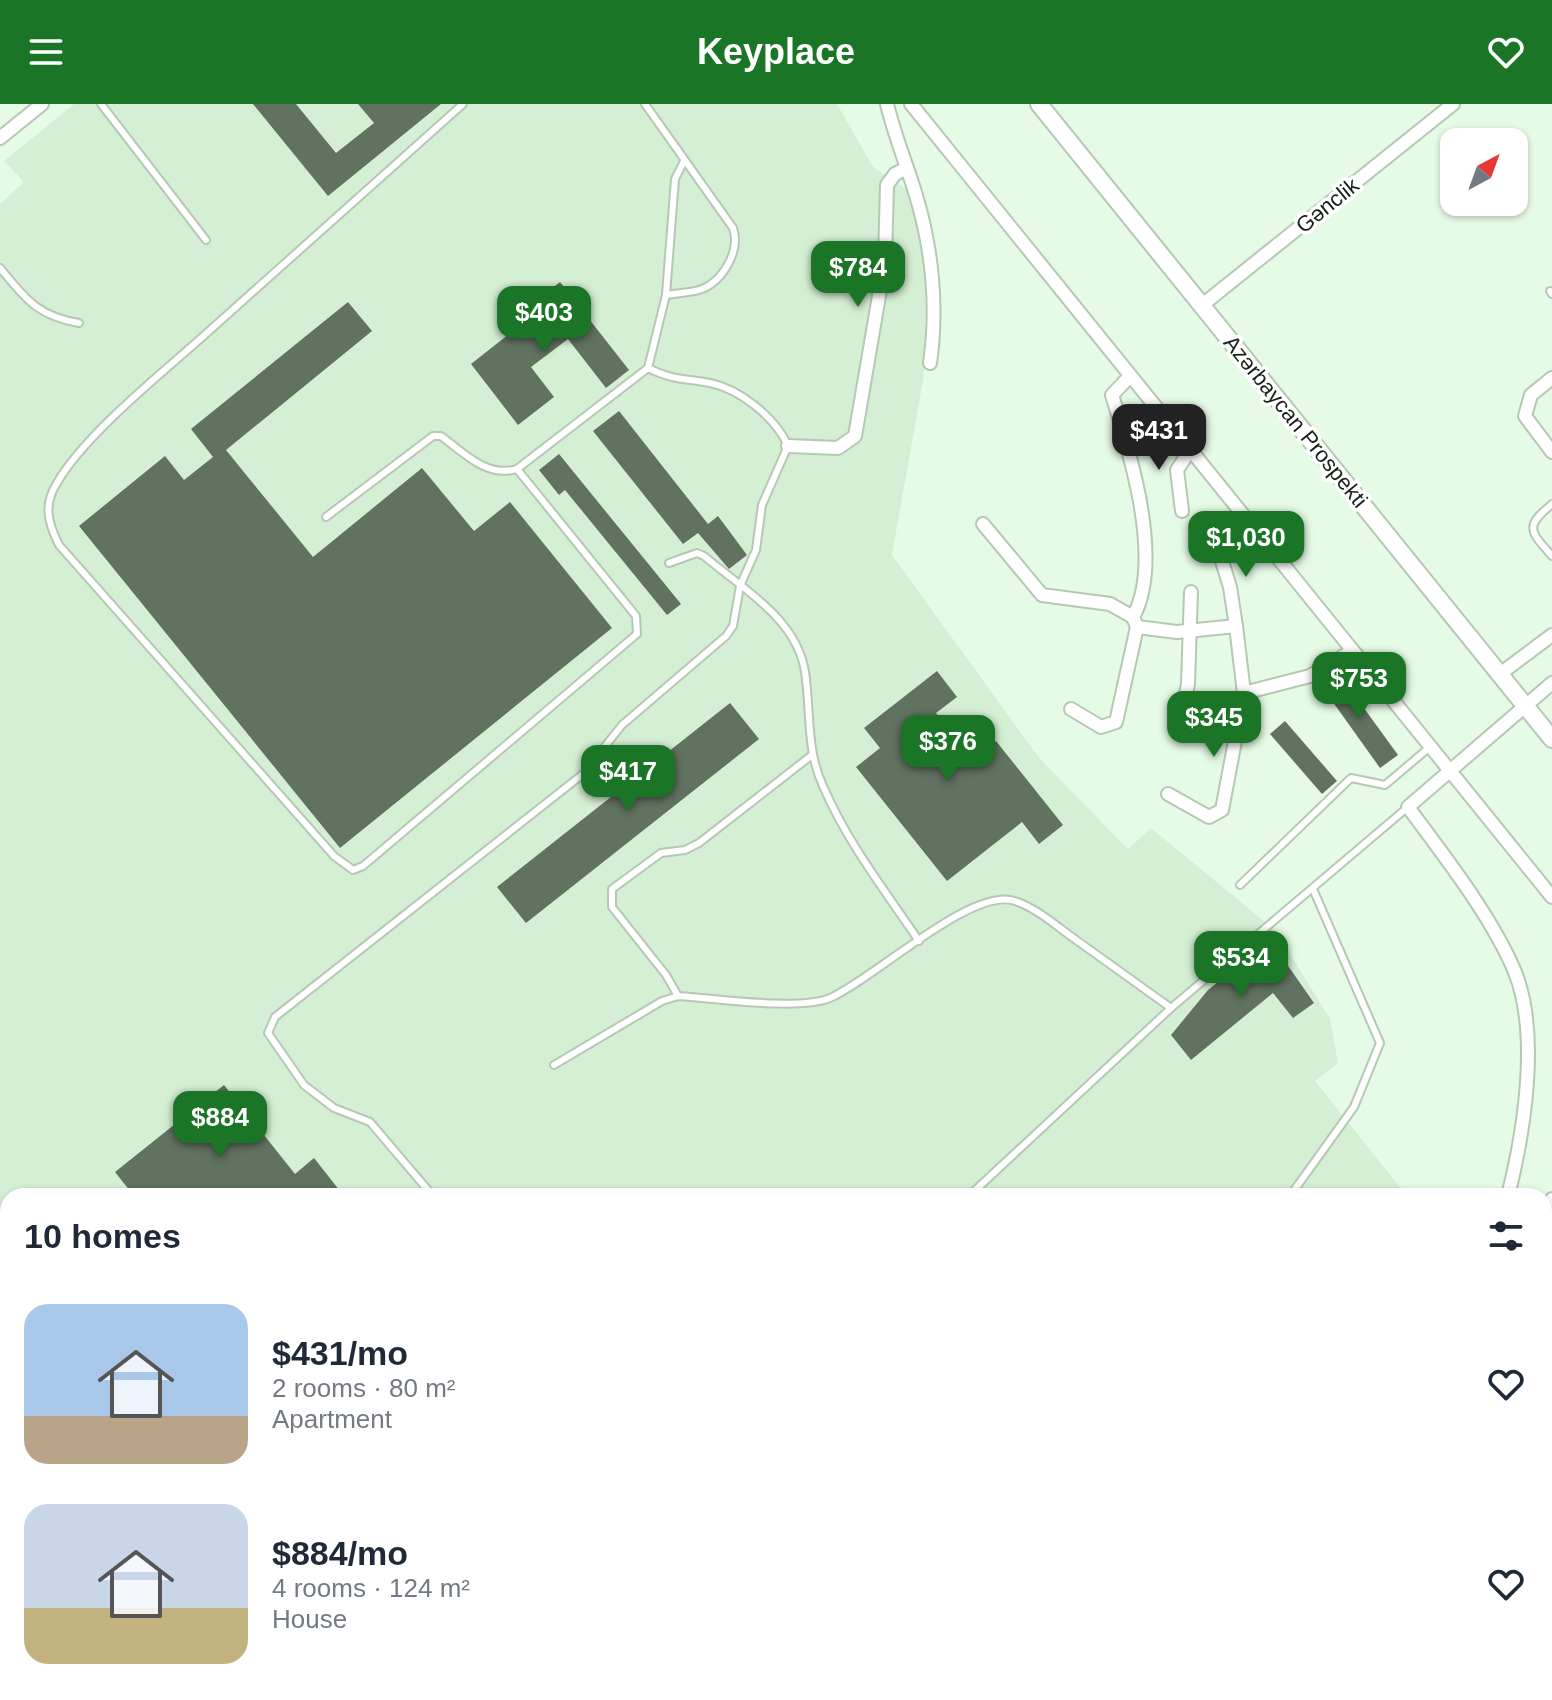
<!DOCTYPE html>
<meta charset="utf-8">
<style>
body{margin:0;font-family:Helvetica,sans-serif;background:#f6f6f7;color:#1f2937;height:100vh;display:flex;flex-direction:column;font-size:30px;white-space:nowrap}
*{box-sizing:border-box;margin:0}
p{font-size:26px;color:#747a83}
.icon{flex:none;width:44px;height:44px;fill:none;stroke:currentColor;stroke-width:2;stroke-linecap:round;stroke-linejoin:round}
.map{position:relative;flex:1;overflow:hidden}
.side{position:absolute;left:0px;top:1084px;width:1552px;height:512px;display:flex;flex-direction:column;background:#fff;border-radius:24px 24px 0 0;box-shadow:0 2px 6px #0004}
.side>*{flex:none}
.needle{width:52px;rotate:41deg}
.controls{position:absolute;left:1440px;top:24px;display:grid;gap:16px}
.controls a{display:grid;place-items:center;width:88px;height:88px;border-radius:16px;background:#fff;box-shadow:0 2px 6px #0004;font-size:40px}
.price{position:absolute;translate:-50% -68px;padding:0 18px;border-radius:16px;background:#1a7626;color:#fff;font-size:26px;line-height:52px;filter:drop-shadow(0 2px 4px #0008)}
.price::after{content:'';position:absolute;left:50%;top:48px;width:24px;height:18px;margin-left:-12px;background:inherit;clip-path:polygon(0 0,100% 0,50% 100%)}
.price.active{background:#222;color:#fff}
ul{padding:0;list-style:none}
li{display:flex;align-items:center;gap:24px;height:200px;padding:0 24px}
li span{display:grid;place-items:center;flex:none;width:224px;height:160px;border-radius:24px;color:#555}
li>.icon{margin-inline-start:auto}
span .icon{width:96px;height:96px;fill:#fffc;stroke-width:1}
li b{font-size:34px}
h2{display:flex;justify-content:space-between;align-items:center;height:96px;padding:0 24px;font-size:34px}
header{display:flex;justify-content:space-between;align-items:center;height:104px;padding:0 24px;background:#1a7626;color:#fff;font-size:36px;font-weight:700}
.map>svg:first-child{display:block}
</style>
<header><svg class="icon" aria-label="menu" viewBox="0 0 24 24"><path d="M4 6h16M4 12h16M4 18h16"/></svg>Keyplace<svg class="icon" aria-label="heart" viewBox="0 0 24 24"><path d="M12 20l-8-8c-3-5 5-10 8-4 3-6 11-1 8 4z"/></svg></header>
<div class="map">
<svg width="1552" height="1596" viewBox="0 0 1552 1596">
<rect width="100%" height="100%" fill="#e6fbe6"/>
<g fill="#d5efd4">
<polygon points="74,0 837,0 873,63 909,87 926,169 924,271 892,451 1040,655 1128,745 1151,724 1276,827 1330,915 1338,959 1315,977 1407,1092 8,1092 8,1588 1296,1588 1287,1596 0,1596 0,100 24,78 4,57"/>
<polygon points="1544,1265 1552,1276 1552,1596 1318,1596 1311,1588 1544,1588"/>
</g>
<g fill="#617261">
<polygon points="253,0 296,0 336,49 374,19 358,0 441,0 328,92"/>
<polygon points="560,178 629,266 606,284 568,235 531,263 554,293 518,321 471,260 543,203 537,196"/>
<polygon points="348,198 372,227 226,346 313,453 422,364 474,427 510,398 612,524 340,744 79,422 165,352 184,376 213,353 191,325"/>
<polygon points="619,307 708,420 718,412 747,451 729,465 698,429 683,440 593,327"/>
<polygon points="559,350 681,500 667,511 565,386 559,391 539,366"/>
<polygon points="937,567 957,593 936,609 973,656 996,637 1063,721 1039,740 1022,718 947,777 856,663 880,644 864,624"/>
<polygon points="1337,567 1398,651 1380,664 1320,580"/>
<polygon points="730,599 759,635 526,819 497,783"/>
<polygon points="1285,617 1337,677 1322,690 1270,630"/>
<polygon points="1270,836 1314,899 1293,914 1273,889 1191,956 1171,931 1208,886"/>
<polygon points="224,981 295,1070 314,1054 344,1092 134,1092 115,1068"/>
</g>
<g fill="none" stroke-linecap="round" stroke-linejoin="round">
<g stroke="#b5c8b4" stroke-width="10">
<g id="service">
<polyline points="101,0 206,136"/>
<path d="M463,0C375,79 287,157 199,236C158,272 83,333 57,379C43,401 48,419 59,441L334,752L353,766L363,762L637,530L636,512L517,365"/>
<path d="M645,0L733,124C741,147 722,179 699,186C689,189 676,189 666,191L675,75L684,57"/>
<path d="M0,164C26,195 37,212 79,219"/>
<polyline points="1550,187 1552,190"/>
<path d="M1552,400C1524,423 1530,427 1552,452"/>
<path d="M326,413L433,332H441C464,349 487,374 517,365L648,264L666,191"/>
<path d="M669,459L697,449L704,452C743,485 797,515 805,568C811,607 806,646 823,682C847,738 885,787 919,837"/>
<polyline points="1240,781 1351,674 1385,681 1431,642"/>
<polyline points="678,892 666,871 612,803 612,785 661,749 685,746 699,739 812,651"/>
<path d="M554,961L662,897L678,892C714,894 799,907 830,894C874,875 972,782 1015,797C1036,804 1054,820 1072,833C1105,857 1138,880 1171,904"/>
<path d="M433,1092L370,1018L334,1004L304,981L268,929L275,913L583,670L622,621L726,532L733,522L740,482L756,446L762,401L788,342C776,314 740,285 710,279C683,274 675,277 648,264"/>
<polyline points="969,1092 1171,904 1408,703"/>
<polyline points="1290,1092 1354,1003 1380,939 1313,785"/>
<polyline points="0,1431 8,1440"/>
<polyline points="135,1588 142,1596"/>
<polyline points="430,1588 434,1596"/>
<polyline points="597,1588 601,1596"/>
<polyline points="71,1596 80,1588"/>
<polyline points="221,1596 230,1588"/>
<polyline points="297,1596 307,1588"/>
</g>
</g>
<g stroke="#b5c8b4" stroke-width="16">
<g id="minor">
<path d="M887,0C894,30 906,59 915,88C932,143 938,203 930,259"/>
<polyline points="911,0 1552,793"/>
<polyline points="0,34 42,0"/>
<polyline points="1201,202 1453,0"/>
<path d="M1130,272L1112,291C1130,349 1164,457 1133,513L1137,523L1177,528L1236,522L1244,589L1310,572L1352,547"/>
<polyline points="1552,274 1531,291 1525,312 1552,348"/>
<polyline points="788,342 838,344 855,332 885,157 887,81 895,70 907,64"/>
<polyline points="1182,407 1177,366 1190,346"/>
<polyline points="983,420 1042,491 1110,500 1133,513"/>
<polyline points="1216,438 1230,483 1236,522"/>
<polyline points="1500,570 1552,531"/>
<polyline points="1071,605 1101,623 1116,618 1137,523"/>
<polyline points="1178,627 1188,580 1191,488"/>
<polyline points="1168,690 1209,713 1222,706 1244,589"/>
<path d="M1508,1092C1524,1028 1540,931 1515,868C1491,811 1444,752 1408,703L1552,579"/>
<polyline points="1544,1114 1552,1095"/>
</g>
</g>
<g stroke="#b5c8b4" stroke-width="20">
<polyline id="tertiary" points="1039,0 1552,635"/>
</g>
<use href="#service" stroke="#fff" stroke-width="6"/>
<use href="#minor" stroke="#fff" stroke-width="12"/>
<use href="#tertiary" stroke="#fff" stroke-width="16"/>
</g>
<g text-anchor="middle" stroke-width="7" stroke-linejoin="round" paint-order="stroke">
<g font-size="22" fill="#192019" stroke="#fff">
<text transform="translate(1327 101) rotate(-39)" y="8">Gənclik</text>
<text transform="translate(1296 317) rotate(51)" y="8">Azərbaycan Prospekti</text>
</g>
</g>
</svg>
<div class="controls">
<a><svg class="needle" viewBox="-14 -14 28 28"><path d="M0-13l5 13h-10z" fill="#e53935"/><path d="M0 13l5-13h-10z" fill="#747a83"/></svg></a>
</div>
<b class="price" style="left:858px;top:205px">$784</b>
<b class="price" style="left:544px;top:250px">$403</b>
<b class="price active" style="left:1159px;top:368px">$431</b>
<b class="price" style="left:1246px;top:475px">$1,030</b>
<b class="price" style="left:1359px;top:616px">$753</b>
<b class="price" style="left:1214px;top:655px">$345</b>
<b class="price" style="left:948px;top:679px">$376</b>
<b class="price" style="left:628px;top:709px">$417</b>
<b class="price" style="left:1241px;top:895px">$534</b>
<b class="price" style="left:220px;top:1055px">$884</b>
<section class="side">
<h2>10 homes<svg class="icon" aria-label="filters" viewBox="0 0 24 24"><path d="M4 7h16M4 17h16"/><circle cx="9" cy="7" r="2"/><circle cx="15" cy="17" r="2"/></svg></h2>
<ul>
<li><span style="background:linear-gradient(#a9c7e8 70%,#b9a48a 0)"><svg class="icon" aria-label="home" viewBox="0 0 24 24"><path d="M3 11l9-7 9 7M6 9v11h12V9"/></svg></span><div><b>$431/mo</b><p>2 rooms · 80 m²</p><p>Apartment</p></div><svg class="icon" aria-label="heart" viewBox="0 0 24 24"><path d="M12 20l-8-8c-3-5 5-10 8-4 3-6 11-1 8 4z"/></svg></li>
<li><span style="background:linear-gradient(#c9d6e8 65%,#c2b280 0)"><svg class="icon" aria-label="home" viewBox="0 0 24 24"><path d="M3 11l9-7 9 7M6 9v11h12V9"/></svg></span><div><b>$884/mo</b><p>4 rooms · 124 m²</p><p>House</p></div><svg class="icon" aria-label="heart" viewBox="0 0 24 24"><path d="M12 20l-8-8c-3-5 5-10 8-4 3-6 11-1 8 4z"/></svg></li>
</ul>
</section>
</div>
